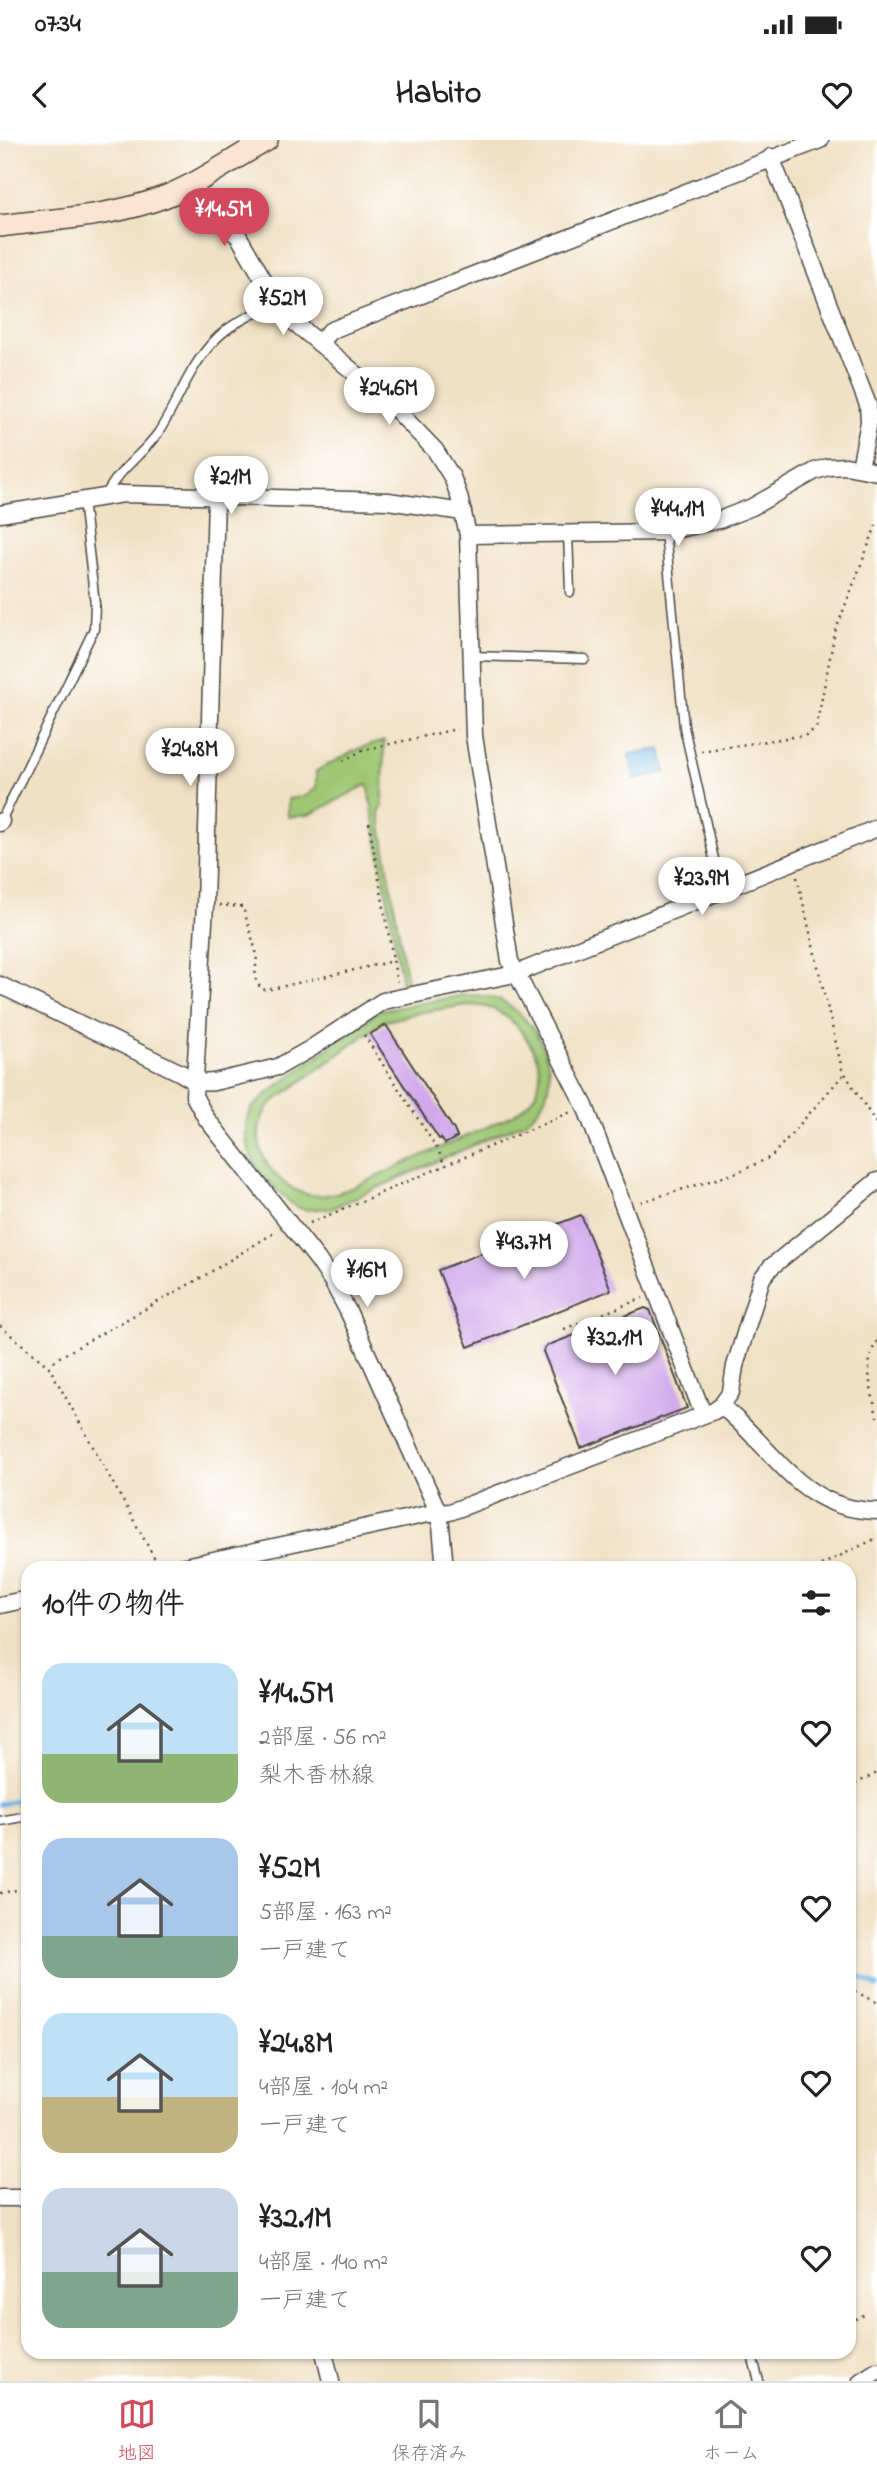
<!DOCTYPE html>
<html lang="ja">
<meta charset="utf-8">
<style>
body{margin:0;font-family:"Indie Flower","Klee One",sans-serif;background:#f2f2f2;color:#222;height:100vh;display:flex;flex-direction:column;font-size:26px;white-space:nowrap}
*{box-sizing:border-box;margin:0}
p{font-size:23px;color:#767676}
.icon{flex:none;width:38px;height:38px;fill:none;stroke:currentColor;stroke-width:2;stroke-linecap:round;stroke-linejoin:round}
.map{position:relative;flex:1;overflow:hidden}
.panel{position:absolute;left:21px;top:1421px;width:835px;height:798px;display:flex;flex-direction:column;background:#fff;border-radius:21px;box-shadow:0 2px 5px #0004}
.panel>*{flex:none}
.price{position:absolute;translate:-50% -60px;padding:0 16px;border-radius:24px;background:#fff;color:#222;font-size:23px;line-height:46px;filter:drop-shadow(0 2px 4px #0008)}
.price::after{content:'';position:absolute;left:50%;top:42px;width:21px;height:16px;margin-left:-10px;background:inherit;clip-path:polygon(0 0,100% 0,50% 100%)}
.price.current{background:#d1495b;color:#fff}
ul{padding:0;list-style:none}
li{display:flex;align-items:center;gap:21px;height:175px;padding:0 21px}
li span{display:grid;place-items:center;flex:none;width:196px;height:140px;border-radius:21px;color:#555}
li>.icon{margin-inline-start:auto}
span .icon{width:84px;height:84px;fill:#fffc;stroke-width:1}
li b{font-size:30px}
h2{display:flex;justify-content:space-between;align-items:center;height:84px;padding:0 21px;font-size:30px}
.status{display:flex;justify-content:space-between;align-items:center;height:49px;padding:0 35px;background:#fff;direction:ltr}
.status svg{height:19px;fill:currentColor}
header{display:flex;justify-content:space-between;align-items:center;height:91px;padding:0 21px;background:#fff;font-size:32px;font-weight:700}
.menu{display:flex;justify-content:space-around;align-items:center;height:98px;border-top:2px solid #e0e0e0;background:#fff;font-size:19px;color:#767676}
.menu a{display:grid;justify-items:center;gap:4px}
.menu .current{color:#d1495b}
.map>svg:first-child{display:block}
</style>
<div class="status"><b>07:34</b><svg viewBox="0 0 49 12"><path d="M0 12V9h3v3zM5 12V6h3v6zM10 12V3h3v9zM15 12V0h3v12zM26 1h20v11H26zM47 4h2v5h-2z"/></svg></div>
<header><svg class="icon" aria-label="back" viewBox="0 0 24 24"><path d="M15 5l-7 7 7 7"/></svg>Habito<svg class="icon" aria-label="heart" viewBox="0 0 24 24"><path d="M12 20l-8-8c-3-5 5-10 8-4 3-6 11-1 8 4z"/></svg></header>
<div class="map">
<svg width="877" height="2241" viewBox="0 0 877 2241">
<rect width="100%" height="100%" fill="#fff"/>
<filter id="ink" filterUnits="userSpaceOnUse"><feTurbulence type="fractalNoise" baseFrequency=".0143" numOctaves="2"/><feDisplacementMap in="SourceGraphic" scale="14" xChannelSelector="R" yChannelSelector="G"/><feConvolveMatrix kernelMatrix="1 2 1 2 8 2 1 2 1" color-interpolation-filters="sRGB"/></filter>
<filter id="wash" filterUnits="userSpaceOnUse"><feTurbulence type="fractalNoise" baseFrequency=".00686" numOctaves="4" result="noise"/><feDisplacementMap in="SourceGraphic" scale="28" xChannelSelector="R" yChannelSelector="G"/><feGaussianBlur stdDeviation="1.57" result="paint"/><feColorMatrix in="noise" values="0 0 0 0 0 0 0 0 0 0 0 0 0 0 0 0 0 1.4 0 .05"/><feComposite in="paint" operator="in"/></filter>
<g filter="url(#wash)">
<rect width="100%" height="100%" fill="#f0e1c4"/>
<g fill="#9dc773" stroke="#64794f" stroke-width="2" fill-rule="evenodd">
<polygon points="384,601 383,666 379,673 408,848 403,849 368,644 309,675 288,677 288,659 306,656 316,648 316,631 360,608"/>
<path d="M464,855C481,855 497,856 511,867C549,894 568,954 523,983L332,1068L305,1070L294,1066L263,1036L251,1017L246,998V982L252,968L269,952L379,871ZM467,865C478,865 489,866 499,872C521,884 547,921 538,946C534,960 524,967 513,975C476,992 438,1009 401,1025C377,1036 352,1051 326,1055C280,1062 235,999 273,962L383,882L416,873Z"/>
</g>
<polygon fill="#6fb5e6" stroke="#4d7088" stroke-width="2" points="661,609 666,632 635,639 629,614"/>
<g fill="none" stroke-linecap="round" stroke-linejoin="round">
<g stroke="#6fb5e6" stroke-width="5">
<polyline points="0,1664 28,1659"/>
<polyline points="849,1831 877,1847"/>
</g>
</g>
<g id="blocks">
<g fill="#d1a9eb">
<polygon points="386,885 454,990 457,997 445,1004 441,998 439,999 370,894"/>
<polygon points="581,1075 611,1150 468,1207 438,1130"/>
<polygon points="645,1168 650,1170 687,1268 581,1308 543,1211 546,1206"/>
</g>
</g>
</g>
<g filter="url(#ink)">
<use href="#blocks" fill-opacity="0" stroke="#494642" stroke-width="2"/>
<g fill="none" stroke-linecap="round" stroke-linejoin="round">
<g stroke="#494642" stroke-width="11">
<g id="lane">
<path d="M106,355C118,330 142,315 158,293C178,263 189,226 215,200C231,183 254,174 275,163"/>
<polyline points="665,392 684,587 721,750"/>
<polyline points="568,393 570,452"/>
<polyline points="470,516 585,519"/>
<polyline points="1,681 94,489 95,464 83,360"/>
<polyline points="0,1681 28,1676"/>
<polyline points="751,2212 759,2241"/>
</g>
</g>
<g stroke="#494642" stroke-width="19">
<g id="street">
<polyline points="771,17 868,265 869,282 860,328"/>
<polyline points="186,46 194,56 239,97 282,172 387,260 435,310 452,337 459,356 468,395 474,596 510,821 585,966 703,1274"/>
<polyline points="319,203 330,191 342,186 820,0"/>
<polyline points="216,357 205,765 194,956 206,978 318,1120 332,1141 349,1173 436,1367 441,1386 445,1428"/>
<polyline points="0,374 123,354 388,361 463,372"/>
<polyline points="468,395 665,392 719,380 752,367 815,331 828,327 846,326 877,332"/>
<polyline points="0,683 1,681"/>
<path d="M0,845L181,933C193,941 200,944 214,942L278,927L310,909L383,861L515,834L877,688"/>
<path d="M721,1266C774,1307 800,1371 877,1371"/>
<polyline points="176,1428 428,1374 450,1372 714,1271 721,1266 731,1252 735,1226 762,1138 771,1127 877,1041"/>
<polyline points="0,1465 28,1459"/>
<polyline points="0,2058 28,2058"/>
<polyline points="324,2212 331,2241"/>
<polyline points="861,2241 877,2231"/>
</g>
</g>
<g stroke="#494642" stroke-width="24">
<path id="secondary" d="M0,86C54,79 112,77 164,57C200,43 233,19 267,0"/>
</g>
<g stroke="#494642" stroke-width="2.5" stroke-dasharray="2 5" stroke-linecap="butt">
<polyline points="701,611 806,595 816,588 835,492 877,383"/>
<polyline points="343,621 363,610 457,589"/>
<polyline points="369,683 397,842"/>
<polyline points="797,737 842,929 877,985"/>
<polyline points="219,765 243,767 257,815 255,838 261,849 267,850 393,821"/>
<polyline points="364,895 438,1010 445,1026"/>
<polyline points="641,1062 736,1033 771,1017 844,934"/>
<polyline points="310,1083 571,972"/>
<polyline points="0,1186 49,1227 160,1428"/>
<polyline points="564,1189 643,1158"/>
<path d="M877,1201C862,1225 872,1250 877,1277"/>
<polyline points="49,1227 58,1218 204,1136 277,1091"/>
<polyline points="815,1428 877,1398"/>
<polyline points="849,1647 877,1633"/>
<polyline points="0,1753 28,1748"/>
<polyline points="849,1848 877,1863"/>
<polyline points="849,2182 866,2174"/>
<polyline points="767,2219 781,2212"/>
</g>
<use href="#lane" stroke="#fff" stroke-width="8"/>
<use href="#street" stroke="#fff" stroke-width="16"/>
<use href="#secondary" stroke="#fce5d0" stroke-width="21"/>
</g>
</g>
</svg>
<b class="price current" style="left:224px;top:108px">¥14.5M</b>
<b class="price" style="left:283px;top:197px">¥52M</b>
<b class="price" style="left:389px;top:287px">¥24.6M</b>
<b class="price" style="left:231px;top:376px">¥21M</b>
<b class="price" style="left:678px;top:408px">¥44.1M</b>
<b class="price" style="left:190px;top:648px">¥24.8M</b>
<b class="price" style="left:702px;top:777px">¥23.9M</b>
<b class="price" style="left:524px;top:1141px">¥43.7M</b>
<b class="price" style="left:367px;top:1169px">¥16M</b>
<b class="price" style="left:615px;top:1237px">¥32.1M</b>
<section class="panel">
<h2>10件の物件<svg class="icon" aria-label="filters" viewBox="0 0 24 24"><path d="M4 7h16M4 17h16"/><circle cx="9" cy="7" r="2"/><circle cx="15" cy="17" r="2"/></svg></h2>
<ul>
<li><span style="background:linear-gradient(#bfe0f5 65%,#8fb573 0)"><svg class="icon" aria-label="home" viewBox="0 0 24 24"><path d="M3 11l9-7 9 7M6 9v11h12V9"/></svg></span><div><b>¥14.5M</b><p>2部屋 · 56 m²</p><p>梨木香林線</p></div><svg class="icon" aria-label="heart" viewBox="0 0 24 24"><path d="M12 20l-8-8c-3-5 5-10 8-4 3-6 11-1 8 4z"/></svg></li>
<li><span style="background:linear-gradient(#a9c7e8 70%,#7fa58c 0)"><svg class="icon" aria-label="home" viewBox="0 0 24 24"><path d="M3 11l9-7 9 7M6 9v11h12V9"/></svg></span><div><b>¥52M</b><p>5部屋 · 163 m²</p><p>一戸建て</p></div><svg class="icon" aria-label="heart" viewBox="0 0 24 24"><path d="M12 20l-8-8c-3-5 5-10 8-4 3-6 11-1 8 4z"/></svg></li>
<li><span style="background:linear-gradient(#bfe0f5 60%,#c2b280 0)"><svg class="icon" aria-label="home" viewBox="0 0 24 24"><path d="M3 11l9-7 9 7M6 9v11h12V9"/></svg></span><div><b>¥24.8M</b><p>4部屋 · 104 m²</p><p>一戸建て</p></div><svg class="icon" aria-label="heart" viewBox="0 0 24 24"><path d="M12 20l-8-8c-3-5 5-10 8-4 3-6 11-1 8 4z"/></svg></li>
<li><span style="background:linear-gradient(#c9d6e8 60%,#7fa58c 0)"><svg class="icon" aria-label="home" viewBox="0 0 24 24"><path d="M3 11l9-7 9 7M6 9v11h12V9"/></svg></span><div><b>¥32.1M</b><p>4部屋 · 140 m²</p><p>一戸建て</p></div><svg class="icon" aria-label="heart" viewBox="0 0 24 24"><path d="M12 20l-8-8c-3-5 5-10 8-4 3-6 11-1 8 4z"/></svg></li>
</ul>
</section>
</div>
<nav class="menu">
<a class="current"><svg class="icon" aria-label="map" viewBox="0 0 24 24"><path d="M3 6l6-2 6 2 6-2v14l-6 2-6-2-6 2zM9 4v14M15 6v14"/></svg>地図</a>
<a><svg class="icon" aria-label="saved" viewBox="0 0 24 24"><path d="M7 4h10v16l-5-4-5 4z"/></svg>保存済み</a>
<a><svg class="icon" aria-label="home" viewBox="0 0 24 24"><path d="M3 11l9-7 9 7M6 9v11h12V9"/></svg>ホーム</a>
</nav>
